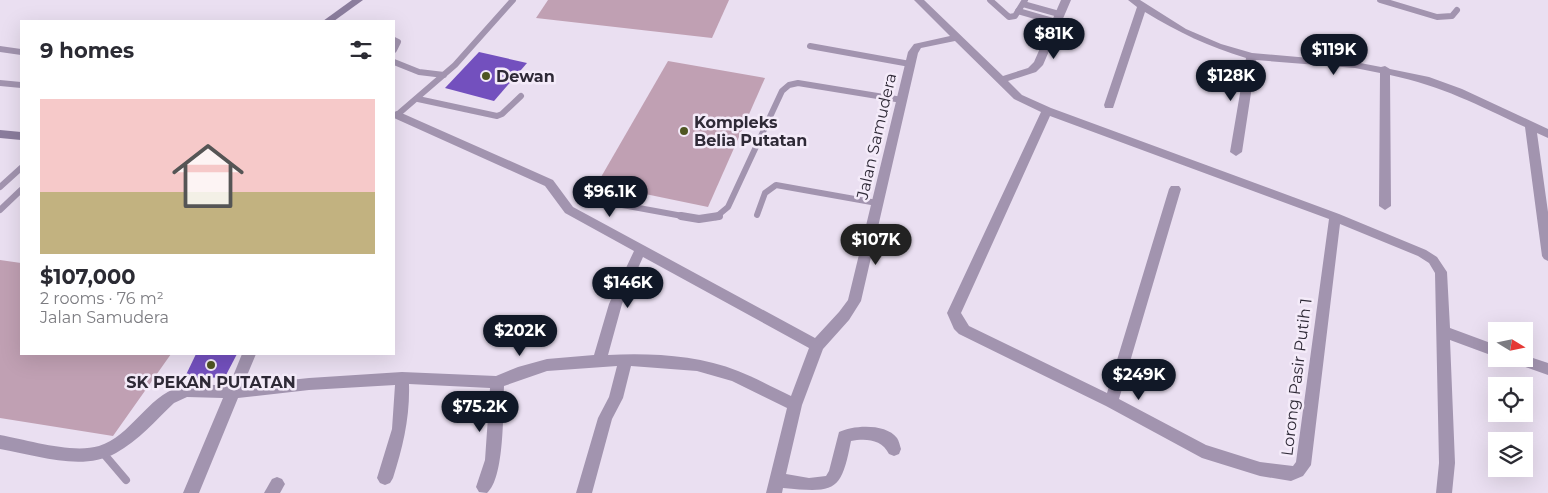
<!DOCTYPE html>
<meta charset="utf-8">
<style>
body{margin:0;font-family:Montserrat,sans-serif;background:#f2f2f3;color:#2b2b33;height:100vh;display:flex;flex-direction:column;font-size:19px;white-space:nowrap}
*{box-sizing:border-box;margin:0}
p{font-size:16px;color:#7c7c81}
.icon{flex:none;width:28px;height:28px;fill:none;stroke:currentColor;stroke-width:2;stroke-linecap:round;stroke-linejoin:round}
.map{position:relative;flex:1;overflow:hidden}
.drawer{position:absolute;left:20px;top:20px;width:375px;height:335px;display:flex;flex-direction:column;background:#fff;border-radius:0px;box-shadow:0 5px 20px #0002}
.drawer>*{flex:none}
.needle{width:32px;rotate:100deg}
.controls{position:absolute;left:1488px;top:322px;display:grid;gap:10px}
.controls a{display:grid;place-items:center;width:45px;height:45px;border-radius:0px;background:#fff;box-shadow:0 5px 20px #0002;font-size:25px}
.price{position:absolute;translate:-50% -42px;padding:0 11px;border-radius:18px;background:#111827;color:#fff;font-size:16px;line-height:32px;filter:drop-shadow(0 1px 2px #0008)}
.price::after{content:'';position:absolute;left:50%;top:30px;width:15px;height:11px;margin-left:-8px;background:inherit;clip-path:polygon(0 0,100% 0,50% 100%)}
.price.active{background:#222;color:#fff}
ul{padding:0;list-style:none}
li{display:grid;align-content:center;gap:10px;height:265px;padding:0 20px}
li span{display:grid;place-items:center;height:155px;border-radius:0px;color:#555}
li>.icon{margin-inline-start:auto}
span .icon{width:90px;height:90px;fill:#fffc;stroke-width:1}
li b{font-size:21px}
h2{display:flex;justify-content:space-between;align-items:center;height:60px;padding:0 20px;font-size:21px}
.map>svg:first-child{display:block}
</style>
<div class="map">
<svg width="1548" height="493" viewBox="0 0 1548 493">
<rect width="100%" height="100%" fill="#eadff1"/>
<g fill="#c0a0b3">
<polygon points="548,0 729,0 712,38 536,18"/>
<polygon points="668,61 765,78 708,207 597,184"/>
<polygon points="0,260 21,263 21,354 171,354 113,436 0,418"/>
</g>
<g fill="#7350be">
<polygon points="479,52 527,63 494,101 445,88"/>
<polygon points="196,354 237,354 225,377 184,379"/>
</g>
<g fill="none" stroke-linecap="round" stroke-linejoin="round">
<g stroke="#a294af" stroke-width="6">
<polyline points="990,0 1009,17 1015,16 1025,0"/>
<polyline points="1380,0 1437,17 1452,16 1457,10"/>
<polyline points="1023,4 1059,14"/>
<polyline points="1018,11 1056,22"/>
<polyline points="394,40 398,42 394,50"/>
<polyline points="810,46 910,64"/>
<polyline points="394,62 419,72 444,75"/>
<polyline points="418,99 497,116 502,114 521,96"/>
<polyline points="397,115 455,65 513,0"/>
<polyline points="0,187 21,168"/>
<polyline points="606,202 688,217"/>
<polyline points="0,210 21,190"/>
<polyline points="757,215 765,193 776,185 877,203"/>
<polyline points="716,217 728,207 782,91 789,85 798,83 902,100"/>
</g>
<g stroke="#a294af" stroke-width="8">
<polyline points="681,216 699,219 719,216"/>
<polyline points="103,453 126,480"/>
</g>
<g fill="#a294af" fill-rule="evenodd">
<path d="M914,0H924L1003,76L1028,68L1034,62L1061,0H1071L1043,65L1036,72L1008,81L1022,95L1051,108L1339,214L1426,250L1437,257L1447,272L1450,328L1496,345V357L1450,340L1455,463L1452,493H1436L1439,463L1435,273L1429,263L1418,256L1340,224L1311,465L1303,476L1291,481L1260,476L1202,458L1106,406L959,334L954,329L947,313L1041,112L1014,99L955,41L921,48L918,53L861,301L849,320L823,349L802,405L786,474L809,478L826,476L829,471L839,432C853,425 886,423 897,438C899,441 900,446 901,449L899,454L894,456L889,454C882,439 865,438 851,441C841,492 836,493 783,488L782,493H766L787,408L732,381L697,371L631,366L623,398L612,419L592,493H576L598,418L609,397L617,366L547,371L504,386C503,409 505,478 487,493L479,492L476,487L485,460L490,388L409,384C410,417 403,447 393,478L390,483L385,485L380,483L377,478L392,429L395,385L309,390L238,398L199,493H183L223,398L187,397L174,403C156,420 138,441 116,453C82,472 36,455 0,449V435C28,440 72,454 99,446C131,436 147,397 179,387C194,382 213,385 229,386L242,354H256L243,385L309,378L402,372L496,376L518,367L547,359L594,355L609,304L634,251L565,213L545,186L394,118V112L397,111L553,180L573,207L815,338L839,312L848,300L908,52L914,44L950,36ZM1050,116L1329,219L1296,462L1293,466L1260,462L1206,445L1119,399L1181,189L1179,186H1171L1169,189L1107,393L969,326L961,313ZM643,257L809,348L791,396C774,388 756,378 738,371C698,355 651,353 608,355L622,304Z"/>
<path d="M1128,0H1140L1186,29L1221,44L1252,53L1355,62L1381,67L1385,66L1390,69L1429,77L1462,89L1548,129V138L1537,133L1548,212V261L1544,259L1542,256L1525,127C1478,105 1442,86 1390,75L1391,206L1385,210L1379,206L1380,73L1355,68L1256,60L1242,152L1236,156L1230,152L1246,58C1208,46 1179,33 1145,12L1113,108H1105L1104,105L1137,7Z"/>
<polygon points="0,46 21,49 21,55 0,52"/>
<polygon points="0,80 21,82 21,88 0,86"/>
<polygon points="1524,355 1548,363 1548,375 1514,363 1512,359 1524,359"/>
<polygon points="277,477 282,479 285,484 280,493 264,493 272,479"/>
</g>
<g fill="#8b7d9d" fill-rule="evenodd">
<polygon points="352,0 363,0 334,21 323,21"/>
<polygon points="0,130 21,132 21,140 0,138"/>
</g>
</g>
<g fill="#4f5622" stroke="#f4ebf9" stroke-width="2">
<circle cx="486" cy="76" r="5"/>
<circle cx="684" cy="131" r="5"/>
<circle cx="211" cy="365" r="5"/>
</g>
<g text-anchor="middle" stroke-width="5" stroke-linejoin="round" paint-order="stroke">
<g font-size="16" font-weight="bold" fill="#2f2a37" stroke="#f4ebf9" text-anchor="start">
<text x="496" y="82">Dewan</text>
<text x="694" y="128">Kompleks<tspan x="694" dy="18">Belia Putatan</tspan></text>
<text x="211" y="388" text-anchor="middle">SK PEKAN PUTATAN</text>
</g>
<g font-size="16" fill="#2f2a37" stroke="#f4ebf9">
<text transform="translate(876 136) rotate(-77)" y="6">Jalan Samudera</text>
<text transform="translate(1296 377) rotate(-83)" y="6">Lorong Pasir Putih 1</text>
</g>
</g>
</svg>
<div class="controls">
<a><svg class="needle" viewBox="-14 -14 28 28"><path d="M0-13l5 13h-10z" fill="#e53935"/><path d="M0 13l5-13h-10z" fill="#7c7c81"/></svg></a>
<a><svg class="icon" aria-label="locate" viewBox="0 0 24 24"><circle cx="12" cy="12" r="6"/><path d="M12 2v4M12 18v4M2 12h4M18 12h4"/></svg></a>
<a><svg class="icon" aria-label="layers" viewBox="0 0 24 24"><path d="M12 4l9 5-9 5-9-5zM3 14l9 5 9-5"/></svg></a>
</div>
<b class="price" style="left:1054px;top:60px">$81K</b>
<b class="price" style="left:1334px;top:76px">$119K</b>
<b class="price" style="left:1231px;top:102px">$128K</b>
<b class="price" style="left:610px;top:218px">$96.1K</b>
<b class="price active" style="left:876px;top:266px">$107K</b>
<b class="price" style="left:628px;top:309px">$146K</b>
<b class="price" style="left:520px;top:357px">$202K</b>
<b class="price" style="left:1139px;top:401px">$249K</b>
<b class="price" style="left:480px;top:433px">$75.2K</b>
<section class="drawer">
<h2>9 homes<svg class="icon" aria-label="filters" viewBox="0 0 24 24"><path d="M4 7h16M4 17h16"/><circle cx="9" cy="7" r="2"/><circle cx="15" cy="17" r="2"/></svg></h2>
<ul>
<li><span style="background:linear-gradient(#f6c9c9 60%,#c2b280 0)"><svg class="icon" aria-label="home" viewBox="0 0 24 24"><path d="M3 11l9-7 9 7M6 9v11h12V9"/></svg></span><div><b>$107,000</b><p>2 rooms · 76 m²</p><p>Jalan Samudera</p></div></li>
</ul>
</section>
</div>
